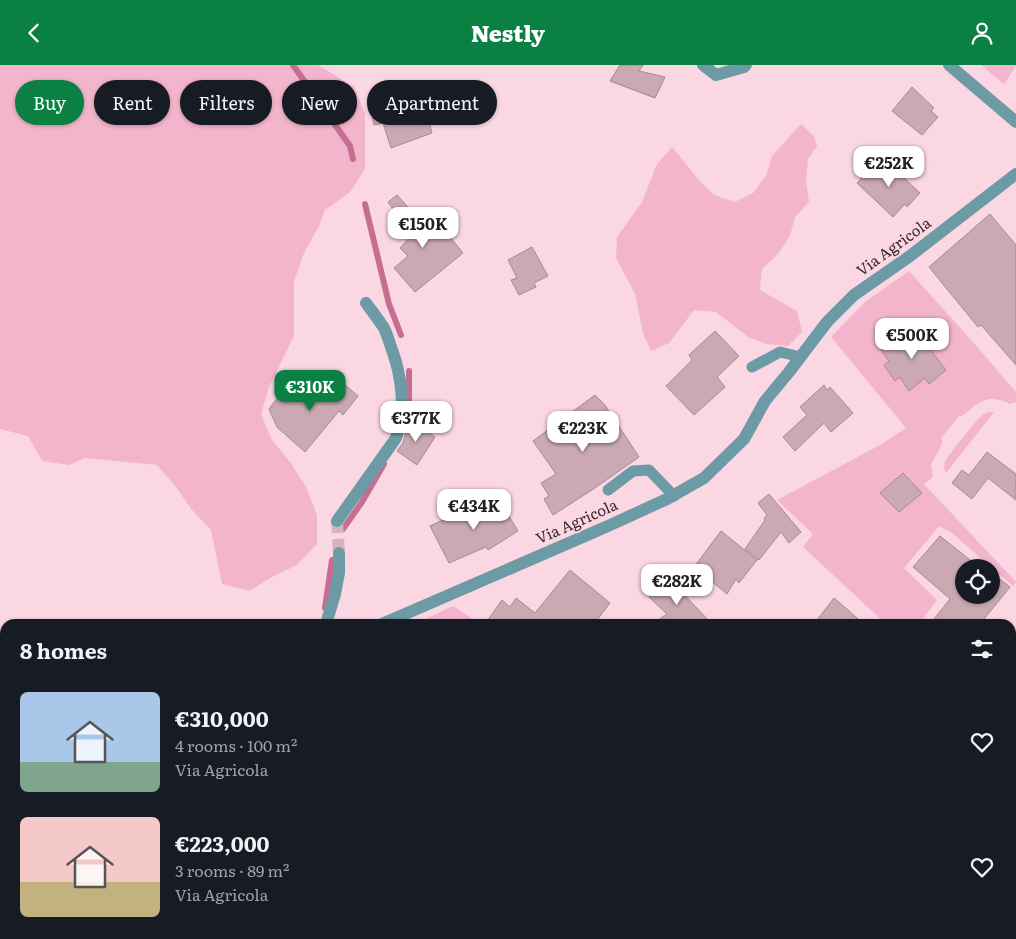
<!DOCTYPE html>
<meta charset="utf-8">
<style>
body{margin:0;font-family:Literata,serif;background:#20242c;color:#f1f3f6;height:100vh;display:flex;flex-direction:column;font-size:19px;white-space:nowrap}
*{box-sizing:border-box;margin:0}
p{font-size:16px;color:#9ea1a6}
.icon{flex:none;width:28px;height:28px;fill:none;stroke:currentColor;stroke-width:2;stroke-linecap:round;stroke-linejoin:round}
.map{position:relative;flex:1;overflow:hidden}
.side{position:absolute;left:0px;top:554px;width:1016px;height:321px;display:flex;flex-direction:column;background:#171b24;border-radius:15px 15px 0 0;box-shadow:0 1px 4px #0004}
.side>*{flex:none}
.top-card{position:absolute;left:15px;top:15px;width:500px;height:45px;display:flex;gap:10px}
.buttons{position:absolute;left:955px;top:494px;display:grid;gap:10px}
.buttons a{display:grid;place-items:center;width:45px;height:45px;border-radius:50%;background:#171b24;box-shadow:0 1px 4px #0004;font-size:25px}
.price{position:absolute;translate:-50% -42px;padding:0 11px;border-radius:10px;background:#fff;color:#222;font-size:16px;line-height:32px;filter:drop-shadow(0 1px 2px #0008)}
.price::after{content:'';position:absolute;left:50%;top:30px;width:15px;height:11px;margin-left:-8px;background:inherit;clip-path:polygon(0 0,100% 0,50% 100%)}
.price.on{background:#0b8043;color:#fff}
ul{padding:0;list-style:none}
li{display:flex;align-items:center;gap:15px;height:125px;padding:0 20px}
li span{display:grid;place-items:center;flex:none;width:140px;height:100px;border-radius:8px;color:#555}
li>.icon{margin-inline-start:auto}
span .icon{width:60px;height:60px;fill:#fffc;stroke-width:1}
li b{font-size:21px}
h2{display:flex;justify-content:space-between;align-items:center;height:60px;padding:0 20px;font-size:21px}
.tag{padding:0 18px;border-radius:22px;background:#171b24;box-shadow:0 1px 4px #0004;font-size:18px;line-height:45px}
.tag.on{background:#0b8043;color:#fff}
header{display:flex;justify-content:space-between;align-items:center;height:65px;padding:0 20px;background:#0b8043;color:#fff;font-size:22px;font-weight:800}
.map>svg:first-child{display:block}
</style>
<header><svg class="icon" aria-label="back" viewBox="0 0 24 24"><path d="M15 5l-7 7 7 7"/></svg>Nestly<svg class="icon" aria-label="person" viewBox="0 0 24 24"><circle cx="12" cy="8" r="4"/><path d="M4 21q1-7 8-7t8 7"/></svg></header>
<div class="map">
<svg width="1016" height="874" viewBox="0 0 1016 874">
<rect width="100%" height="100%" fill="#fbd7e3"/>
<g fill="#f3b5cb">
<polygon points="0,0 318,0 354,22 365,48 365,104 350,127 325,145 318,163 304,188 294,216 294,271 269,322 261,349 272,375 290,397 306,422 317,450 317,479 297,500 272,512 249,526 222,519 211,465 192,445 176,422 157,400 85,393 69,400 42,396 28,371 0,364"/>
<polygon points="981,0 1016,0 1016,1 1004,19"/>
<polygon points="801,59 814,71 817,81 808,94 806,116 809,137 795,152 790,171 778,189 762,204 760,225 797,246 802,267 788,281 767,279 748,272 716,247 694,245 669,278 651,286 643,268 635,229 616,193 617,172 642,137 657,99 672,82 699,115 714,130 735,137 753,128 766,111 772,91"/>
<path d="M909,206L979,284L1016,327V337L1010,339C987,328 980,337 962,351H959L941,373L943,377L931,400L933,412L924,419L1016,517L1013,521L952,468L939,461L904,503L937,535L919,559H886L803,482L813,469L777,435L880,380L906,363L831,272L865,237Z"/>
<polygon points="989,347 994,347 946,408 944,403 945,396 955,382 979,353 983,349"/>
<polygon points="453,541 480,559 415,559"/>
<polygon points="1011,689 1016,693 1016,762 1011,758"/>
<polygon points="280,870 407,870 404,874 285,874"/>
</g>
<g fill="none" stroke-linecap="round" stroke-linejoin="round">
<g stroke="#c66e91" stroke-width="6">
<polyline points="293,0 350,81 353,94"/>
<polyline points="365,139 389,239 401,270"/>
<polyline points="406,352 409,340 409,306"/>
<polyline points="343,464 362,437 384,399"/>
<polyline points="325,543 332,495"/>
</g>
</g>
<g fill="#cba9b4" stroke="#a88793">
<polygon points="620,0 643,0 639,6 665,12 655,33 610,16"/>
<polygon points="912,22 934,43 931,46 938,52 922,70 892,46"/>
<polygon points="389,28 419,28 424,46 426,46 432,68 391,83 383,58 374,60 368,33"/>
<polygon points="885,95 920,128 907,142 905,139 893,152 857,118 871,103 875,106"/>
<polygon points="397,130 424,160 427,158 435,168 442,162 463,188 415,227 394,203 408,191 400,183 412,170 388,137"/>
<polygon points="990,149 1016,180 1016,300 981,260 978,262 929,202"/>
<polygon points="532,182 548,211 534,218 536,222 519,230 511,215 517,213 508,195"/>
<polygon points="912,261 946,305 929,319 925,313 909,326 900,312 895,316 884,300 889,296 881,285"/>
<polygon points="715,266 739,291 717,312 725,322 694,350 666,321 692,295 689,290"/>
<polygon points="336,312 358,331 343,350 339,346 305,387 277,362 269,344 287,320 299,330 311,328 320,331"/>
<polygon points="824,320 827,325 830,322 853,348 831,367 824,358 795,386 783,372 807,350 800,342"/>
<polygon points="595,330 605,340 639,392 595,423 553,450 544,434 549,431 541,418 556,409 533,376"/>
<polygon points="414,357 435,372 417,400 397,386 403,378 405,370"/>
<polygon points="987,387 1016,409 1016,435 988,413 972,434 952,418 962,405 969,410"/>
<polygon points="903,408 922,428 899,447 880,428"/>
<polygon points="769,429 801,467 789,478 781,467 759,495 745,484 765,455 764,453 767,450 758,438"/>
<polygon points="498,433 518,466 488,485 486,482 449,498 430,461 461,447 464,453"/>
<polygon points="721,466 757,495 739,518 736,514 727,529 694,502"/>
<polygon points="940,471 975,499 982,499 986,502 964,502 964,530 991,530 991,507 1010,522 980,559 930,559 950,534 948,532 913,502"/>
<polygon points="570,505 610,538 594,559 485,559 502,535 510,542 516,533 535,548"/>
<polygon points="669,513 676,521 712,559 652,559 667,549 649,532"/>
<polygon points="834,533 864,559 814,559"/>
</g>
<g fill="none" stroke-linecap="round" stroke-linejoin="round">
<polyline stroke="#d4b4bf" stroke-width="12" stroke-dasharray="12 6" stroke-linecap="butt" points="337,456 339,488"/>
<g stroke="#6c9ba6" stroke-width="11">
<polyline points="752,302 780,287 801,292"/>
<polyline points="608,425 633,406 649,405 674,431"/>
<polyline points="1011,626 1016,629"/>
<polyline points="449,870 455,874"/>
<polyline points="421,874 424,870"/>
</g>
<g stroke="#6c9ba6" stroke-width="12">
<polyline points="703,0 716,10 744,2 746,0"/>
<polyline points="949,0 1016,57"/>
<path d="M337,456L396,373C406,344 402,311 391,282C389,276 387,269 384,263C379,255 372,246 366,238"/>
<polyline points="326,559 335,529 339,508 339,488"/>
<polyline points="382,559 608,461 667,434 704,413 744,374 765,336 789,307 827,257 854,230 910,191 1016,109"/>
<polyline points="0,687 5,687"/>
<polyline points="0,863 5,861"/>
<polyline points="647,870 652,874"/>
<polyline points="581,874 582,870"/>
</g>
<g stroke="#277888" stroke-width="12">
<polyline points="1011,601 1016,595"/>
<polyline points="793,874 796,870"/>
</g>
</g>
<g text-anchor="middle" stroke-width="4" stroke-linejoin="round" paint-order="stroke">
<g font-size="15" fill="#37292e" stroke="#fbd7e3">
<text transform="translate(894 182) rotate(-36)" y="5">Via Agricola</text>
<text transform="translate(577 457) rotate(-24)" y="5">Via Agricola</text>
</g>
</g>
</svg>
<div class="buttons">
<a><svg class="icon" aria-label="locate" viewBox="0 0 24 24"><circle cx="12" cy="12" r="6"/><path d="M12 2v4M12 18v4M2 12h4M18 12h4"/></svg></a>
</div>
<b class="price" style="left:889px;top:123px">€252K</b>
<b class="price" style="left:423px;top:184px">€150K</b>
<b class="price" style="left:912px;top:295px">€500K</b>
<b class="price on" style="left:310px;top:347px">€310K</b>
<b class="price" style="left:416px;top:378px">€377K</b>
<b class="price" style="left:583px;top:388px">€223K</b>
<b class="price" style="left:474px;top:466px">€434K</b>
<b class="price" style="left:677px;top:541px">€282K</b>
<div class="top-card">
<a class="tag on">Buy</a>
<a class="tag">Rent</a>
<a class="tag">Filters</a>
<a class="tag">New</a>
<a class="tag">Apartment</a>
</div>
<section class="side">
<h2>8 homes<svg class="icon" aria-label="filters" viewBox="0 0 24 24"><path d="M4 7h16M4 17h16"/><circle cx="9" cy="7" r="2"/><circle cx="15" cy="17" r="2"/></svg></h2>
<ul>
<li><span style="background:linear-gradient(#a9c7e8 70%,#7fa58c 0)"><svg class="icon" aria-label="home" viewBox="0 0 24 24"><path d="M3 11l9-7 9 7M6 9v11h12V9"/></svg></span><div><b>€310,000</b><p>4 rooms · 100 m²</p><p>Via Agricola</p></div><svg class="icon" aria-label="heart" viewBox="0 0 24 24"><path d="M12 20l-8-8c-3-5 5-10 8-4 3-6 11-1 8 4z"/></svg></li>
<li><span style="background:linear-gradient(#f6c9c9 65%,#c2b280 0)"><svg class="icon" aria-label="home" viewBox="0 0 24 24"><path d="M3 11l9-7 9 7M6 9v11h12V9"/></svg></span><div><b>€223,000</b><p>3 rooms · 89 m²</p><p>Via Agricola</p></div><svg class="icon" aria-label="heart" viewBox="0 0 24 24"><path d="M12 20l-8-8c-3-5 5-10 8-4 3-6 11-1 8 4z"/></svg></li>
</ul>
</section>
</div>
